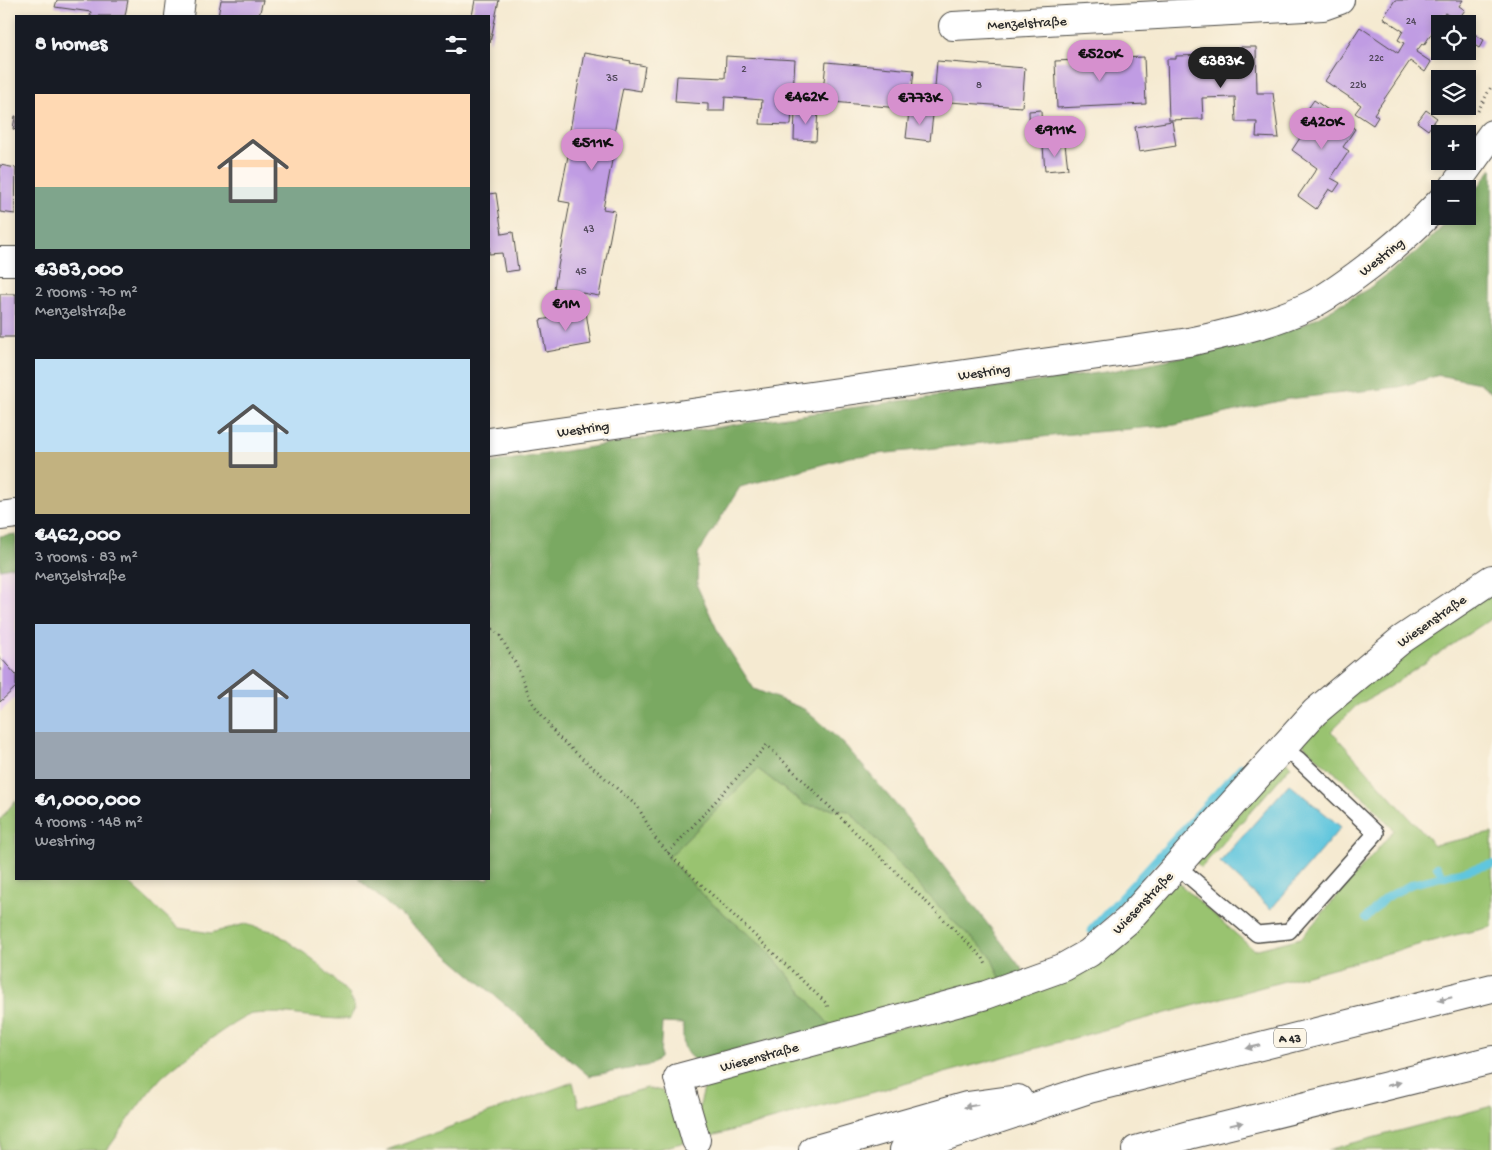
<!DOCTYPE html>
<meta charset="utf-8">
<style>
body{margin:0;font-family:"Gochi Hand",sans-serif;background:#242831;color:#f1f3f6;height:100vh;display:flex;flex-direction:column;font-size:19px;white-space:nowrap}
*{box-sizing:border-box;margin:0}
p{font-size:16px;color:#9ea1a6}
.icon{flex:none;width:28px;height:28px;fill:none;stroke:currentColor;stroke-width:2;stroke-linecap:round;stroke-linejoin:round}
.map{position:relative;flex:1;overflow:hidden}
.sheet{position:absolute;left:15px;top:15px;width:475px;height:865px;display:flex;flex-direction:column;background:#171b24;border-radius:0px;box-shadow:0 2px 8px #0003}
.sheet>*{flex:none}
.controls{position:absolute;left:1431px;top:15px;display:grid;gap:10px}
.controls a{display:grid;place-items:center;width:45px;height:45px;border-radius:0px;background:#171b24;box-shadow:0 2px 8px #0003;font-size:25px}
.price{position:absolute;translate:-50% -42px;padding:0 11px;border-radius:18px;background:#d690ce;color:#111;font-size:16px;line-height:32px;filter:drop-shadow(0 1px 2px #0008)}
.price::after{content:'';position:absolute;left:50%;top:30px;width:15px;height:11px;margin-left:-8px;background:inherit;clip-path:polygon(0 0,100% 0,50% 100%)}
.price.current{background:#222;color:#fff}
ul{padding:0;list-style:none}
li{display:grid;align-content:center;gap:10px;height:265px;padding:0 20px}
li span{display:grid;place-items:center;height:155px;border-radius:0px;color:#555}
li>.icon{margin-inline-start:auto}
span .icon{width:90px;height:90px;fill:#fffc;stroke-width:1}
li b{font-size:21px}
h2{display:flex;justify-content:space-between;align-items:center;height:60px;padding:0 20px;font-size:21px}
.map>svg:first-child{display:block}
</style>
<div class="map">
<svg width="1492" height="1150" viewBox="0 0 1492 1150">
<rect width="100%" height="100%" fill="#fcf5e5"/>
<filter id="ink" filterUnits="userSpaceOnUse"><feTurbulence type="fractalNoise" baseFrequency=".02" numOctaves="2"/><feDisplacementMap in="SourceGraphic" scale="10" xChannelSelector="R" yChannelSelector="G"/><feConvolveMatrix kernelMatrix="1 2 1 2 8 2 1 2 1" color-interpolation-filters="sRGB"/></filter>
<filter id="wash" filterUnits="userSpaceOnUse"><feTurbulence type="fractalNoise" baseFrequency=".0096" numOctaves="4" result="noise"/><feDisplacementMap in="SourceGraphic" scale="20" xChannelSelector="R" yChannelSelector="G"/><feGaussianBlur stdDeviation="1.12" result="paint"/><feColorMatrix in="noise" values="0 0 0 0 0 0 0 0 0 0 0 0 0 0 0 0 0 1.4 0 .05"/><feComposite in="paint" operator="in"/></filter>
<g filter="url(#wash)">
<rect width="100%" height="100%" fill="#f5ead1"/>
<polygon fill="#ead1ed" points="16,566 16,697 0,712 0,569"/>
<g fill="#99c370" stroke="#62774e">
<polygon points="1492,587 1492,618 1386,689 1356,706 1331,731 1434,845 1492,833 1492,927 1451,936 708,1137 699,1109 704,1089 720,1077 1024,994 1175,880 1254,950 1301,938 1394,830 1368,801 1307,749 1300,739 1336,703"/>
<polygon points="1286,762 1291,766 1201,868 1197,864 1196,860"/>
<polygon points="758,769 805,805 849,811 950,918 990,955 1002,982 831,1027 767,950 709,901 668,858"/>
<path d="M15,801H16V879H128L130,884L179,928L211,933L245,924L275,932L314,960L349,994L355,1009L349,1019C317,1020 286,1010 253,1014C239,1016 171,1067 160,1079C140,1101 124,1127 107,1150H0V820Z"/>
<polygon points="573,1082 579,1107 647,1088 662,1091 674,1107 685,1142 655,1150 387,1150"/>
<polygon points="1492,1106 1492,1150 1327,1150"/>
</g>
<g fill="#7aa962" stroke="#526a46">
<path d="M1492,169V393L1480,383L1439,375L1399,387L1288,399L1175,425L1061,435L849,457L740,487L698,554L697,586L720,636L754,689L804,709L844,744L903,813L1025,973L1002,982L990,955L950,918L849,811L805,805L758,769L668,858L709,901L767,950L831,1027L695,1060C681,1052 683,1038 683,1024L662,1023L660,1058L651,1065L589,1076L358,879H489V463L745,423L1112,371L1215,350L1305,324L1368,289L1415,253L1454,216H1468V200Z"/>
<polygon points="16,534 16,566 0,569 0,536"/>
</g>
<polygon fill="#61c6de" stroke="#467884" points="1289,784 1341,827 1271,909 1220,862"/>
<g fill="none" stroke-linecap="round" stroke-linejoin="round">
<g stroke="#61c6de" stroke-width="8">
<polyline points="1437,867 1444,877"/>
<polyline points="1366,918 1385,898 1412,884 1492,864"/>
<polyline points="1091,930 1241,767"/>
</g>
</g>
<g id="blocks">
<g fill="#c09ce3">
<polygon points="57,0 128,0 125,16 90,16 91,12 55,7"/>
<polygon points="221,0 263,0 259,16 218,16"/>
<polygon points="475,0 499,0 490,43 489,16 472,16"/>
<polygon points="1395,0 1463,0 1459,6 1465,10 1457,21 1445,13 1424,45 1422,44 1416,52 1431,62 1425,72 1410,61 1374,114 1378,117 1373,125 1355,113 1361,105 1325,81 1360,27 1398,53 1404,43 1398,40 1403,31 1383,18"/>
<polygon points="1473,33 1484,40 1479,48 1468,41"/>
<polygon points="1241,47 1256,47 1257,93 1273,93 1279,138 1256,137 1257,122 1236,122 1235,97 1202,98 1203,119 1169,120 1167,59 1176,59 1176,56 1241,54"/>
<polygon points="584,53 631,61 630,63 645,66 641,91 623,88 620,102 613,138 616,139 603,209 615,211 599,296 554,288 570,203 559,201 573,131 570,130"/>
<polygon points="726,56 795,60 791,125 760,124 762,100 725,97 724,111 708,111 708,104 675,102 677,76 725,78"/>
<polygon points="1144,57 1146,104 1057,108 1055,61"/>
<polygon points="937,61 1025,68 1022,107 934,101"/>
<polygon points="826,62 914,70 910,109 822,101"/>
<polygon points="1314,100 1355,129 1343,147 1349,151 1331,178 1340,183 1334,192 1329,189 1316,209 1298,196 1317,168 1292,150 1306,129 1298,123"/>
<polygon points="795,109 818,110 816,141 794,140"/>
<polygon points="1041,110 1042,138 1030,138 1029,111"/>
<polygon points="1426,110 1437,118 1428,130 1417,122"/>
<polygon points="909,112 933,115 930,141 906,138"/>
<polygon points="15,116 16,116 16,130 13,129"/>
<polygon points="1172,121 1176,146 1139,152 1135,127"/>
<polygon points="1065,144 1068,169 1045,171 1043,146"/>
<polygon points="0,165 16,168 15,214 0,212"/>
<polygon points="496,193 502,234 513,232 518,270 505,272 502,253 489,254 489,194"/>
<rect x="0" y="294" width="16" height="43"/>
<polygon points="586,312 591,344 546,352 540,320"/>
<polygon points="0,657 16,675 16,687 0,702"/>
</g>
</g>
</g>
<g filter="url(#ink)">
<use href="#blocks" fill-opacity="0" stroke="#494844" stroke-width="1"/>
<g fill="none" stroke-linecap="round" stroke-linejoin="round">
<g stroke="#494844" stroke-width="18">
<polyline id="lane" points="1177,866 1257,934 1289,931 1376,833 1298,759 1283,748"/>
</g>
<g stroke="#494844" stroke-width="30">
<g id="street">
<polyline points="179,16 181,0"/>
<polyline points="953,26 1323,6 1340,0"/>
<polyline points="0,261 16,261"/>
<polyline points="696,1140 678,1078 986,995 1064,967 1089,953 1127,921 1315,712 1401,640 1492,579"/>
</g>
</g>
<g stroke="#494844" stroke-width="30">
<g id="secondary">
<polyline points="1452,189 1492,134"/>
<path d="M489,442L1189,342C1230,333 1271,324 1309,306C1326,298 1342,286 1357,275C1387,253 1415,229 1440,202"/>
<polyline points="0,516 16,514"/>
</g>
</g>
<g stroke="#494844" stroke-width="30">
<g id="highway">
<polyline points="813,1150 967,1106 1018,1099"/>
<polyline points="904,1150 1089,1089 1492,988"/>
<polyline points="1136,1150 1189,1135 1492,1060"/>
</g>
</g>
<g stroke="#494844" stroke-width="3" stroke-dasharray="1 4" stroke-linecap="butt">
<polyline points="1478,111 1492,85"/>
<polyline points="489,625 500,636 516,664 532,702 557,736 638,807 655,838 668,853 827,1004 828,1009"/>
<polyline points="668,853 767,745 983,958 987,967"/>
</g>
<use href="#lane" stroke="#fff" stroke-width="15"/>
<use href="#street" stroke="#fff" stroke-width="28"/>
<use href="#secondary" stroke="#fff" stroke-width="28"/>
<use href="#highway" stroke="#fff" stroke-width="28"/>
</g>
<defs><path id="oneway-solid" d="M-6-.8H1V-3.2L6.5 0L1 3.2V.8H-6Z" transform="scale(1.25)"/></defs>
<g fill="#a0a0a0">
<use href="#oneway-solid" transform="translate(1445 999) rotate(166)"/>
<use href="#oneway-solid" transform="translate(1253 1047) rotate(166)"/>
<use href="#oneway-solid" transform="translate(1394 1084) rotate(-14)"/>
<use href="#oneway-solid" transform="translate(971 1106) rotate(170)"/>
<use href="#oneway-solid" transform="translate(1236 1124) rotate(-14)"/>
</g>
</g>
<g text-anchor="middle" stroke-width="5" stroke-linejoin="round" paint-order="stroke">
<g font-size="11" fill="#504759">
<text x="1411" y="24">24</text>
<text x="1376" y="61">22c</text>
<text x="744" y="72">2</text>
<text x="612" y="81">35</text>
<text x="979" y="88">8</text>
<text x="1358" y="88">22b</text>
<text x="589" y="232">43</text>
<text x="581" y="274">45</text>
</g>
<rect fill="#fcf5e5" stroke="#6a6863" stroke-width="1" x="1274" y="1028.5" width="32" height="19" rx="4"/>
<g font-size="12" font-weight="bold" fill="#2b2b2b">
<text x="1290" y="1042">A 43</text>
</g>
<g font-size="14" fill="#2b2b2b" stroke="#fcf5e5">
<text transform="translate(1027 22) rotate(-3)" y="5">Menzelstraße</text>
<text transform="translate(1381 256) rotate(-38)" y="5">Westring</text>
<text transform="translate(984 371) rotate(-8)" y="5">Westring</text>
<text transform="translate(583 428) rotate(-8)" y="5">Westring</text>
<text transform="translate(1431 620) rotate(-35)" y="5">Wiesenstraße</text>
<text transform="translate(1142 902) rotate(-46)" y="5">Wiesenstraße</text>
<text transform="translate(759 1056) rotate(-15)" y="5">Wiesenstraße</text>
</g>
</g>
</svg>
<div class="controls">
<a><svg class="icon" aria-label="locate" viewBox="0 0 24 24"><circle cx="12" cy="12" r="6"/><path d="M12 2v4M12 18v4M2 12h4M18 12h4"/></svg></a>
<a><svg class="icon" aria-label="layers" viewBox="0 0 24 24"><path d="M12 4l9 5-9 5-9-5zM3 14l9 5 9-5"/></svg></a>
<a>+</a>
<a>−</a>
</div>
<b class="price" style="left:1100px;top:82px">€520K</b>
<b class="price current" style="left:1221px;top:89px">€383K</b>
<b class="price" style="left:806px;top:125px">€462K</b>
<b class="price" style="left:920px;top:126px">€773K</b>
<b class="price" style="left:1322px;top:150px">€420K</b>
<b class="price" style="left:1055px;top:158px">€911K</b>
<b class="price" style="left:592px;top:171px">€511K</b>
<b class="price" style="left:566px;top:332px">€1M</b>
<section class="sheet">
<h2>8 homes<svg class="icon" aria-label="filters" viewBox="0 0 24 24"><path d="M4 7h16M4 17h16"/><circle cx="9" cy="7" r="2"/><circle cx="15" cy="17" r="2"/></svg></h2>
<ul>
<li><span style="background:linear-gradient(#ffd9b3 60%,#7fa58c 0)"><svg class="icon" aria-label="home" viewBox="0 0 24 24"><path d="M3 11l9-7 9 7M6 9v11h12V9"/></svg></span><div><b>€383,000</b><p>2 rooms · 70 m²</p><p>Menzelstraße</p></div></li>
<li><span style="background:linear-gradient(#bfe0f5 60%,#c2b280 0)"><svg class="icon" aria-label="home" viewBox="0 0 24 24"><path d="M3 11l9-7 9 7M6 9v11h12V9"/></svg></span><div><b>€462,000</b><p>3 rooms · 83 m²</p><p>Menzelstraße</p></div></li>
<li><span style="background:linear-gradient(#a9c7e8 70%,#9aa5b1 0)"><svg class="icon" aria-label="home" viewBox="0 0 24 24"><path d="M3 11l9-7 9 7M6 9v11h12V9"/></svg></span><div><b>€1,000,000</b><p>4 rooms · 148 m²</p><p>Westring</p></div></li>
</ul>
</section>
</div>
